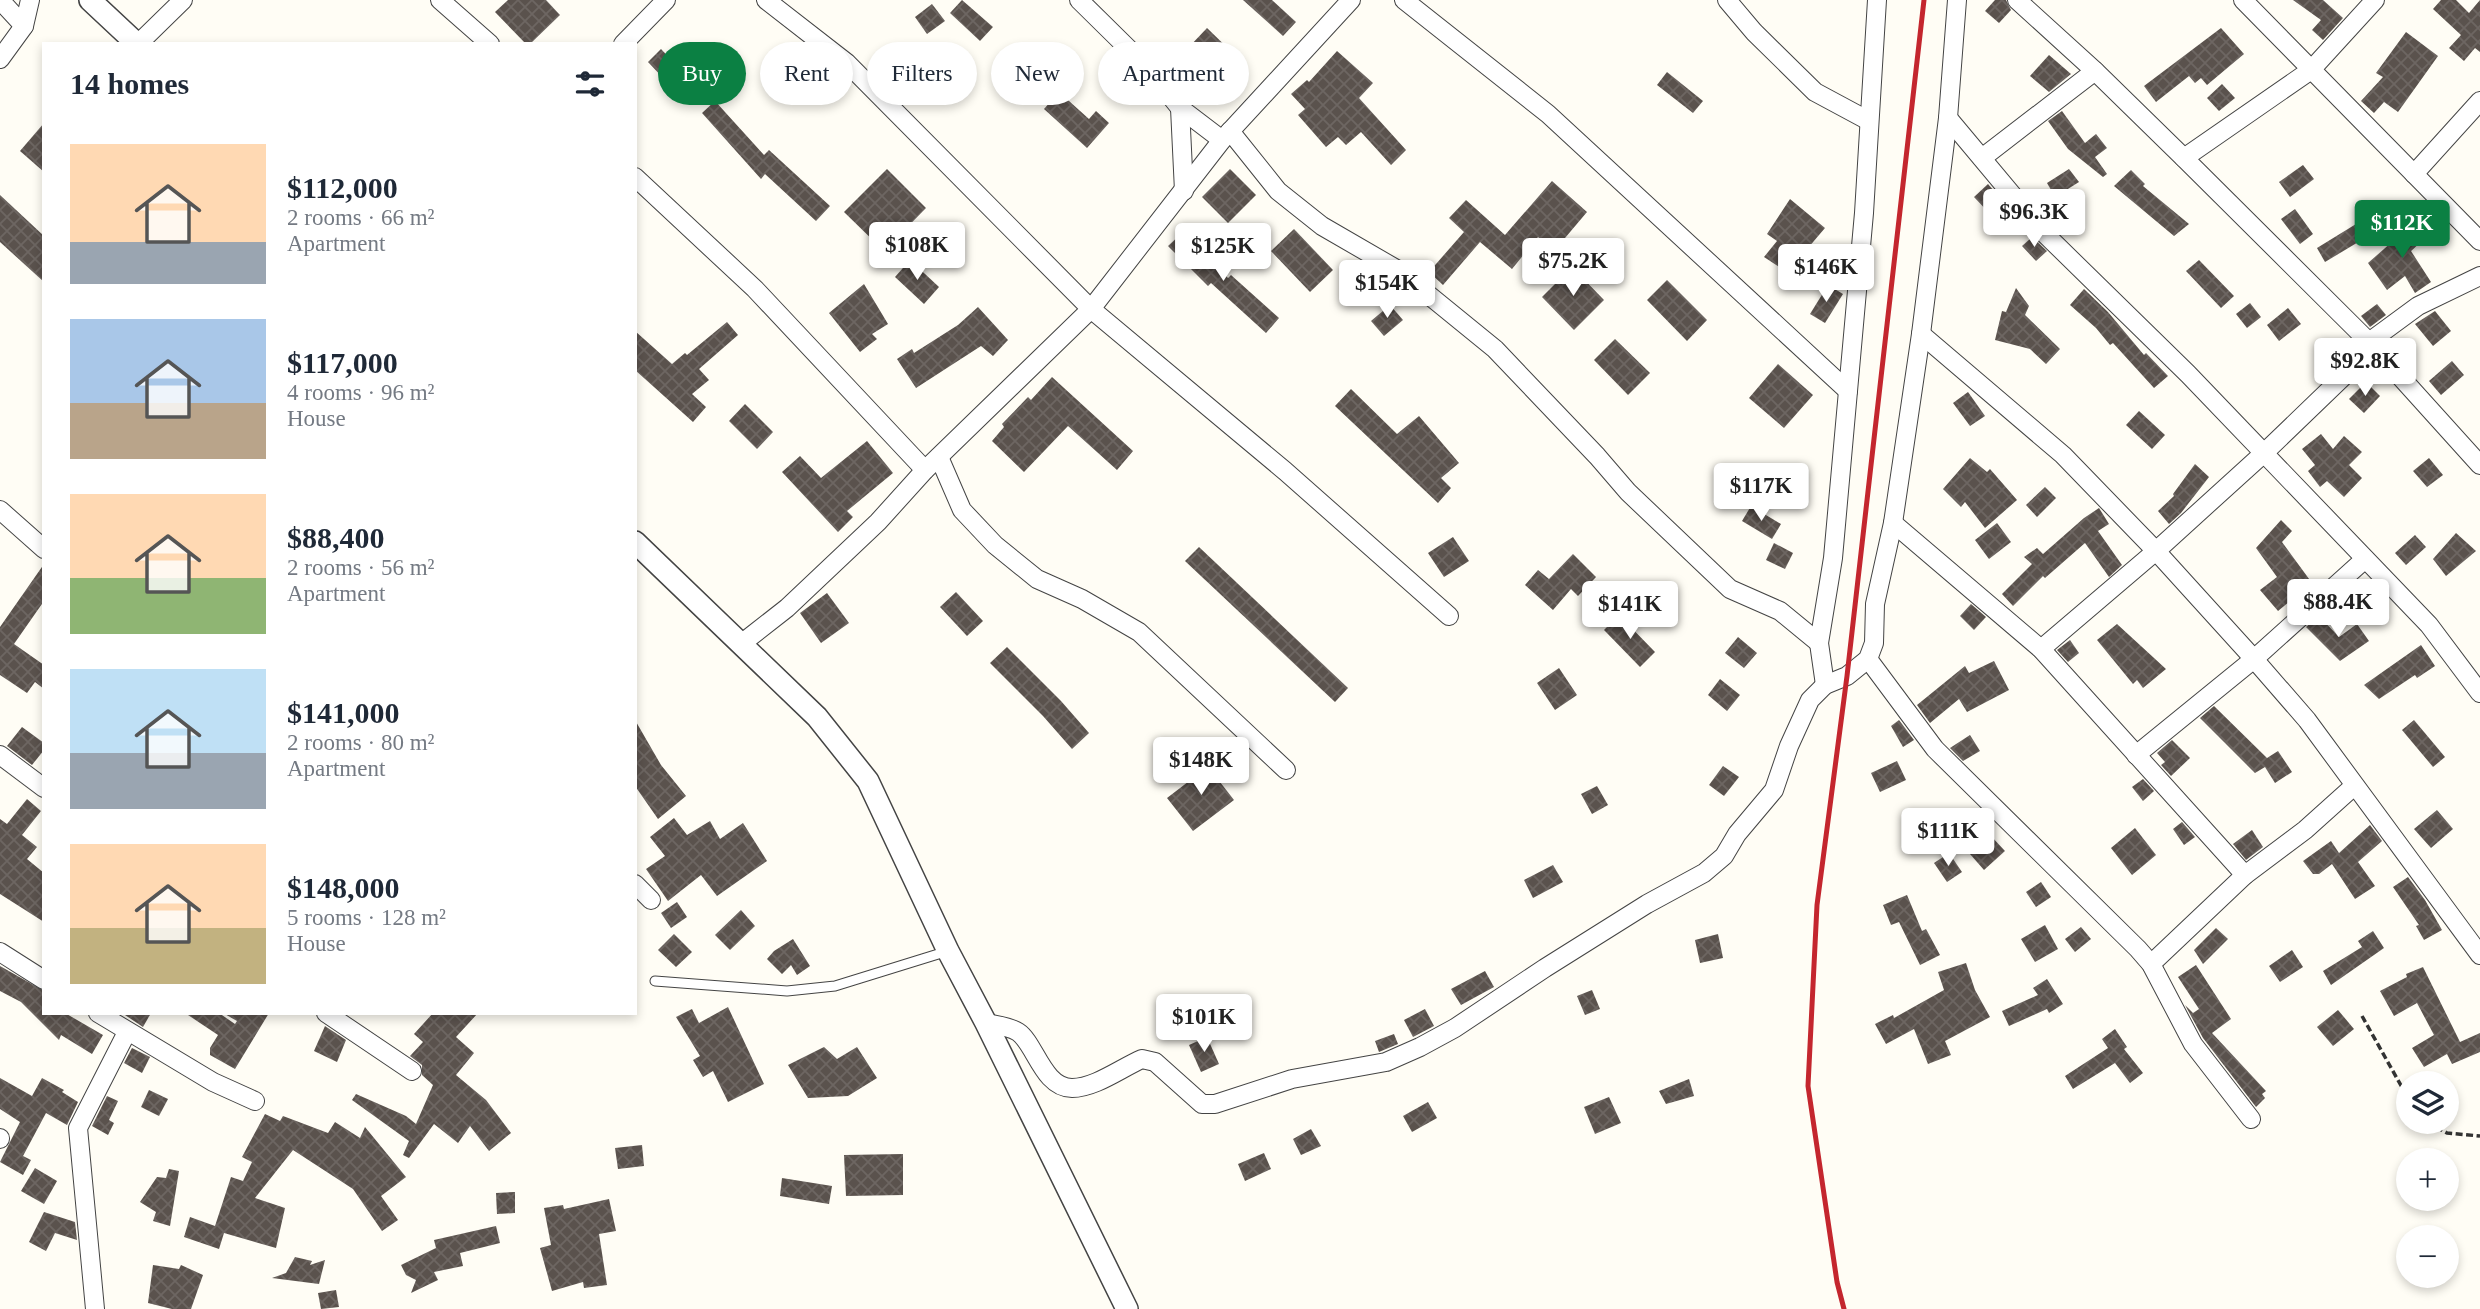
<!DOCTYPE html>
<meta charset="utf-8">
<style>
body{margin:0;font-family:"Times New Roman",serif;background:#f6f6f7;color:#1f2937;height:100vh;display:flex;flex-direction:column;font-size:26px;white-space:nowrap}
*{box-sizing:border-box;margin:0}
p{font-size:23px;color:#747a83}
.icon{flex:none;width:38px;height:38px;fill:none;stroke:currentColor;stroke-width:2;stroke-linecap:round;stroke-linejoin:round}
.map{position:relative;flex:1;overflow:hidden}
.drawer{position:absolute;left:42px;top:42px;width:595px;height:973px;display:flex;flex-direction:column;background:#fff;border-radius:0px;box-shadow:0 4px 10px #0003}
.drawer>*{flex:none}
.guide{position:absolute;left:658px;top:42px;width:665px;height:63px;display:flex;gap:14px}
.tools{position:absolute;left:2396px;top:1071px;display:grid;gap:14px}
.tools a{display:grid;place-items:center;width:63px;height:63px;border-radius:50%;background:#fff;box-shadow:0 4px 10px #0003;font-size:35px}
.price{position:absolute;translate:-50% -60px;padding:0 16px;border-radius:7px;background:#fff;color:#222;font-size:23px;line-height:46px;filter:drop-shadow(0 2px 4px #0008)}
.price::after{content:'';position:absolute;left:50%;top:42px;width:21px;height:16px;margin-left:-10px;background:inherit;clip-path:polygon(0 0,100% 0,50% 100%)}
.price.current{background:#0b8043;color:#fff}
ul{padding:0;list-style:none}
li{display:flex;align-items:center;gap:21px;height:175px;padding:0 28px}
li span{display:grid;place-items:center;flex:none;width:196px;height:140px;border-radius:0px;color:#555}
li>.icon{margin-inline-start:auto}
span .icon{width:84px;height:84px;fill:#fffc;stroke-width:1}
li b{font-size:30px}
h2{display:flex;justify-content:space-between;align-items:center;height:84px;padding:0 28px;font-size:30px}
.chip{padding:0 24px;border-radius:32px;background:#fff;box-shadow:0 4px 10px #0003;font-size:24px;line-height:63px}
.chip.current{background:#0b8043;color:#fff}
.map>svg:first-child{display:block}
</style>
<div class="map">
<svg width="2480" height="1309" viewBox="0 0 2480 1309">
<defs>
<pattern id="building-cross-hatch" width="8" height="8" patternUnits="userSpaceOnUse" patternTransform="scale(1.75)"><rect width="8" height="8" fill="#5a524d"/><path d="M0 0l8 8M0 8l8-8" fill="none" stroke="#6d6662"/></pattern>
</defs>
<rect width="100%" height="100%" fill="#fffdf5"/>
<g fill="url(#building-cross-hatch)">
<polygon points="508,0 546,0 560,15 530,44 526,44 495,12"/>
<polygon points="962,0 993,27 980,41 950,13"/>
<polygon points="1243,0 1272,0 1296,22 1283,36"/>
<polygon points="1995,0 2006,0 2011,10 1999,23 1985,11"/>
<polygon points="2293,0 2323,0 2343,18 2323,40 2312,30 2321,20"/>
<polygon points="2441,0 2456,0 2469,13 2480,0 2480,52 2475,48 2464,61 2449,48 2461,35 2433,9"/>
<polygon points="932,4 945,21 927,34 915,17"/>
<polygon points="1207,28 1238,58 1221,76 1189,47"/>
<polygon points="2221,28 2244,54 2207,85 2201,78 2195,83 2189,76 2156,102 2144,86"/>
<polygon points="2406,32 2438,56 2398,112 2384,102 2374,113 2361,101 2383,77 2376,73"/>
<polygon points="1050,42 1065,53 1047,76 1032,65"/>
<polygon points="661,49 696,86 683,99 648,62"/>
<polygon points="1337,51 1373,83 1359,98 1406,150 1391,165 1361,132 1346,145 1338,137 1326,147 1298,115 1305,109 1291,94 1307,80 1309,82"/>
<polygon points="2049,55 2071,74 2049,92 2030,76"/>
<polygon points="1667,72 1703,101 1693,113 1657,85"/>
<polygon points="2222,84 2235,98 2219,111 2207,98"/>
<polygon points="1059,92 1089,119 1096,111 1109,123 1087,148 1044,109"/>
<polygon points="715,101 764,155 769,150 830,206 816,221 765,174 761,179 702,113"/>
<polygon points="2062,111 2085,143 2096,134 2107,148 2095,157 2107,174 2103,177 2068,149 2048,121"/>
<polygon points="44,123 44,172 20,151"/>
<polygon points="2303,165 2314,179 2290,197 2279,182"/>
<polygon points="887,169 926,208 884,251 844,212"/>
<polygon points="1230,169 1256,195 1228,223 1202,197"/>
<polygon points="2069,169 2079,182 2055,197 2047,183"/>
<polygon points="2131,170 2145,184 2143,186 2189,224 2174,236 2114,186"/>
<polygon points="1552,181 1587,212 1554,251 1538,237 1512,269 1480,242 1443,285 1429,272 1464,232 1449,218 1466,200 1505,235"/>
<polygon points="1988,184 2005,204 1992,216 1974,197"/>
<polygon points="0,195 44,236 44,282 0,242"/>
<polygon points="1790,199 1825,228 1802,255 1813,263 1799,280 1764,257 1777,241 1767,234"/>
<polygon points="2295,209 2313,234 2300,244 2281,219"/>
<polygon points="2418,219 2431,233 2411,251 2431,282 2415,293 2405,276 2387,290 2368,263"/>
<polygon points="2356,224 2365,238 2325,262 2317,248"/>
<polygon points="1294,229 1333,270 1310,292 1271,251"/>
<polygon points="1183,232 1228,278 1231,275 1279,318 1266,333 1211,283 1208,286 1168,246"/>
<polygon points="2032,237 2047,251 2036,261 2022,246"/>
<polygon points="910,260 939,287 924,304 895,277"/>
<polygon points="2199,260 2234,296 2221,308 2186,271"/>
<polygon points="1572,267 1604,300 1574,330 1542,297"/>
<polygon points="1667,280 1707,320 1687,341 1647,300"/>
<polygon points="864,284 888,324 872,334 877,339 860,352 829,313"/>
<polygon points="1828,285 1843,294 1825,323 1810,314"/>
<polygon points="2016,288 2029,306 2025,315 2060,349 2046,364 2030,349 1995,340 2002,311 2006,312"/>
<polygon points="2084,289 2108,312 2144,355 2146,353 2168,376 2154,388 2113,343 2110,345 2096,328 2070,305"/>
<polygon points="2250,303 2261,317 2247,328 2236,314"/>
<polygon points="2377,304 2386,315 2370,327 2361,316"/>
<polygon points="1390,305 1403,320 1384,336 1371,321"/>
<polygon points="978,307 1008,340 993,356 981,346 916,388 897,359 912,349 914,353 958,325"/>
<polygon points="2288,308 2301,324 2279,341 2267,325"/>
<polygon points="2435,311 2451,331 2433,346 2415,324"/>
<polygon points="727,322 738,335 699,369 709,380 692,394 706,407 693,422 635,370 635,331 672,364 685,353 687,355"/>
<polygon points="1615,339 1650,373 1628,395 1594,360"/>
<polygon points="2452,361 2464,375 2441,395 2429,381"/>
<polygon points="1778,364 1813,395 1784,428 1749,398"/>
<polygon points="1052,377 1133,451 1117,470 1068,426 1024,472 992,441 1004,427 1002,424 1028,397 1031,400"/>
<polygon points="2366,382 2380,396 2364,413 2349,399"/>
<polygon points="1351,389 1397,434 1419,416 1459,463 1441,478 1451,488 1438,503 1335,406"/>
<polygon points="1968,392 1985,416 1970,426 1953,403"/>
<polygon points="745,404 773,432 757,449 729,421"/>
<polygon points="2139,411 2165,435 2152,449 2126,425"/>
<polygon points="2321,434 2333,449 2344,436 2362,452 2349,465 2362,478 2344,497 2327,481 2320,487 2308,471 2315,465 2302,449"/>
<polygon points="867,441 893,473 847,511 853,517 838,532 782,472 800,456 821,478"/>
<polygon points="1970,458 1987,472 1990,469 2017,500 1985,528 1965,502 1961,507 1943,489"/>
<polygon points="2429,458 2443,475 2427,487 2413,471"/>
<polygon points="2195,464 2209,477 2181,513 2169,524 2158,511 2174,496 2173,494"/>
<polygon points="2045,487 2056,498 2037,517 2026,505"/>
<polygon points="1751,506 1781,524 1772,539 1742,521"/>
<polygon points="2099,508 2109,524 2098,531 2122,565 2109,577 2085,543 2045,578 2043,576 2013,606 2002,594 2032,564 2024,557 2037,548 2043,554 2084,518"/>
<polygon points="2281,520 2292,531 2282,542 2312,583 2278,611 2260,590 2277,577 2256,548"/>
<polygon points="1997,523 2011,542 1989,559 1975,540"/>
<polygon points="2456,533 2476,551 2446,576 2433,559"/>
<polygon points="2415,535 2426,547 2406,565 2395,553"/>
<polygon points="1453,537 1469,561 1444,577 1428,553"/>
<polygon points="1774,543 1793,553 1785,569 1766,560"/>
<polygon points="1199,547 1348,688 1335,702 1185,561"/>
<polygon points="1573,554 1596,577 1578,596 1571,589 1553,610 1525,585 1538,570 1549,579"/>
<polygon points="44,564 44,601 14,644 44,665 44,689 35,682 27,693 0,675 0,627"/>
<polygon points="956,592 983,621 967,636 940,607"/>
<polygon points="827,593 849,623 821,643 800,613"/>
<polygon points="1971,604 1986,617 1974,630 1960,616"/>
<polygon points="1619,615 1655,652 1640,667 1604,630"/>
<polygon points="2319,616 2339,637 2357,624 2369,641 2340,661 2306,627"/>
<polygon points="2117,624 2166,669 2143,688 2137,680 2133,684 2097,640"/>
<polygon points="1738,637 1757,653 1744,668 1725,653"/>
<polygon points="2070,640 2079,653 2068,662 2057,650"/>
<polygon points="2421,645 2435,666 2417,678 2415,675 2379,699 2364,685"/>
<polygon points="1007,647 1061,701 1089,733 1072,749 1043,716 990,663"/>
<polygon points="1994,661 2009,690 1967,712 1959,699 1930,723 1917,705 1965,666 1969,673"/>
<polygon points="1559,668 1577,695 1555,710 1537,683"/>
<polygon points="1720,679 1740,695 1727,711 1708,695"/>
<polygon points="2214,706 2267,758 2278,751 2292,772 2275,783 2265,767 2255,773 2200,718"/>
<polygon points="635,720 661,765 686,796 658,819 635,786"/>
<polygon points="1899,720 1914,740 1903,747 1891,726"/>
<polygon points="2414,720 2445,757 2433,767 2402,730"/>
<polygon points="22,727 44,743 44,750 32,765 7,746"/>
<polygon points="1970,735 1980,751 1963,761 1950,748"/>
<polygon points="2172,740 2190,758 2171,776 2161,765 2165,762 2157,753"/>
<polygon points="1897,761 1906,780 1880,792 1871,773"/>
<polygon points="1214,762 1225,777 1220,782 1234,800 1193,831 1167,798"/>
<polygon points="1723,766 1739,777 1724,796 1709,785"/>
<polygon points="2143,779 2154,791 2143,801 2132,787"/>
<polygon points="1597,786 1608,805 1592,814 1581,794"/>
<polygon points="27,799 41,811 22,835 37,847 27,859 44,873 44,922 0,894 0,819 7,824"/>
<polygon points="2437,810 2453,829 2431,848 2414,829"/>
<polygon points="674,818 687,835 710,821 720,839 743,823 767,861 717,896 701,875 668,901 646,869 665,856 650,837"/>
<polygon points="2182,822 2195,837 2184,845 2173,829"/>
<polygon points="2370,825 2382,841 2358,862 2375,886 2355,899 2332,864 2319,874 2313,874 2303,861 2331,841 2339,853"/>
<polygon points="2135,828 2156,855 2132,875 2111,848"/>
<polygon points="2252,830 2263,847 2246,860 2233,844"/>
<polygon points="1990,835 2005,851 1984,870 1970,854"/>
<polygon points="1949,853 1962,872 1947,882 1934,863"/>
<polygon points="1553,865 1563,882 1533,898 1524,880"/>
<polygon points="2408,877 2425,900 2442,930 2424,940 2416,926 2419,925 2393,887"/>
<polygon points="2041,882 2051,897 2036,907 2026,892"/>
<polygon points="1907,895 1922,931 1926,929 1940,955 1920,965 1899,922 1891,925 1883,905"/>
<polygon points="677,902 687,917 671,928 661,913"/>
<polygon points="741,910 755,926 730,950 715,935"/>
<polygon points="2045,925 2058,949 2035,962 2021,939"/>
<polygon points="2081,927 2091,939 2075,952 2065,939"/>
<polygon points="2216,928 2228,939 2203,964 2194,950"/>
<polygon points="2373,931 2384,948 2331,985 2323,971 2362,947 2358,941"/>
<polygon points="674,934 692,952 676,967 658,950"/>
<polygon points="1718,934 1723,958 1700,963 1695,940"/>
<polygon points="793,939 810,966 797,975 791,965 782,974 767,959 774,951"/>
<polygon points="2292,950 2303,967 2280,982 2269,966"/>
<polygon points="1966,963 1975,990 1990,1017 1945,1041 1951,1055 1928,1064 1914,1029 1886,1044 1875,1024 1893,1015 1894,1018 1944,990 1938,972"/>
<polygon points="2196,965 2231,1019 2212,1033 2266,1091 2262,1094 2265,1098 2256,1107 2203,1038 2185,1005 2193,1013 2199,1009 2178,977"/>
<polygon points="0,966 44,991 44,1013 65,1013 103,1035 92,1054 61,1035 59,1040 21,1002 0,991"/>
<polygon points="2423,967 2460,1042 2480,1033 2480,1052 2452,1064 2447,1054 2424,1067 2412,1048 2434,1035 2417,1003 2394,1016 2380,991 2407,977 2406,974"/>
<polygon points="1485,971 1494,987 1461,1005 1451,989"/>
<polygon points="2047,979 2063,1004 2049,1013 2047,1009 2009,1026 2002,1011 2038,995 2033,988"/>
<polygon points="1592,990 1600,1009 1585,1015 1577,996"/>
<polygon points="728,1007 764,1084 728,1102 713,1071 703,1077 693,1060 700,1056 676,1017 692,1009 699,1023"/>
<polygon points="1425,1009 1434,1026 1413,1037 1404,1020"/>
<polygon points="2338,1010 2354,1029 2333,1046 2317,1027"/>
<polygon points="122,1013 151,1013 143,1027"/>
<polygon points="185,1013 219,1013 235,1024 237,1021 223,1013 269,1013 235,1069 210,1055 210,1048 218,1035"/>
<polygon points="433,1013 478,1013 456,1037 474,1053 456,1075 486,1100 511,1133 489,1151 470,1126 458,1143 434,1124 409,1158 403,1155 409,1141 352,1100 356,1094 406,1116 416,1124 433,1085 422,1075 422,1065 410,1056 423,1042 414,1034"/>
<polygon points="325,1026 346,1040 337,1062 314,1051"/>
<polygon points="2115,1029 2127,1047 2124,1049 2143,1073 2130,1083 2115,1063 2073,1089 2065,1076 2108,1048 2102,1039"/>
<polygon points="1394,1034 1398,1044 1379,1052 1375,1041"/>
<polygon points="1207,1037 1219,1064 1201,1072 1189,1045"/>
<polygon points="824,1047 837,1059 857,1047 877,1078 848,1096 808,1098 788,1065"/>
<polygon points="132,1048 150,1057 142,1073 124,1063"/>
<polygon points="0,1078 32,1096 42,1078 64,1090 62,1092 78,1102 67,1125 46,1113 23,1156 31,1160 23,1175 0,1162 20,1122 0,1109"/>
<polygon points="1689,1079 1694,1096 1666,1104 1659,1091"/>
<polygon points="149,1090 168,1099 159,1116 141,1107"/>
<polygon points="107,1096 118,1101 109,1120 114,1123 108,1135 92,1126"/>
<polygon points="1609,1097 1621,1123 1595,1134 1584,1107"/>
<polygon points="1428,1102 1437,1118 1412,1132 1403,1116"/>
<polygon points="265,1114 280,1121 283,1116 328,1133 335,1122 360,1138 365,1127 406,1177 381,1196 398,1220 382,1231 353,1189 293,1150 255,1198 285,1208 276,1248 224,1233 219,1249 184,1237 190,1217 215,1226 231,1177 243,1181 252,1162 242,1157"/>
<polygon points="1311,1129 1321,1146 1301,1155 1293,1139"/>
<polygon points="642,1145 644,1166 618,1169 615,1148"/>
<polygon points="1264,1153 1271,1169 1245,1181 1238,1164"/>
<polygon points="903,1154 903,1195 846,1196 844,1155"/>
<polygon points="35,1168 57,1181 44,1204 21,1191"/>
<polygon points="169,1169 179,1171 170,1226 153,1221 156,1212 140,1202 157,1177 166,1178"/>
<polygon points="782,1178 832,1186 829,1204 780,1196"/>
<polygon points="515,1192 515,1213 497,1214 496,1193"/>
<polygon points="609,1199 616,1231 599,1234 607,1285 584,1288 583,1282 552,1291 540,1248 551,1245 544,1208 563,1205 564,1209"/>
<polygon points="44,1212 75,1222 77,1240 55,1233 46,1251 29,1242"/>
<polygon points="496,1226 500,1243 460,1253 463,1266 434,1272 438,1280 411,1293 416,1280 406,1275 401,1265 436,1248 434,1240"/>
<polygon points="295,1257 312,1261 310,1265 325,1260 319,1284 272,1278 286,1273"/>
<polygon points="153,1265 179,1269 181,1265 203,1275 191,1309 172,1309 148,1303"/>
<polygon points="336,1290 339,1307 321,1309 318,1293"/>
</g>
<g fill="none" stroke-linecap="round" stroke-linejoin="round">
<g stroke="#444" stroke-width="11">
<polyline id="service" points="655,981 787,991 835,986 948,951"/>
</g>
<g stroke="#444" stroke-width="20">
<g id="minor">
<polyline points="0,0 24,26"/>
<polyline points="440,0 490,44"/>
<polyline points="766,0 847,63 1091,309 1285,471 1449,616"/>
<polyline points="1079,0 1147,67 1180,108 1222,140"/>
<polyline points="1404,0 1548,114 1848,391"/>
<polyline points="1727,0 1754,32 1815,92 1869,121"/>
<polyline points="2017,0 2095,71 2184,158 2369,342 2480,465"/>
<polyline points="2243,0 2480,241"/>
<polyline points="138,44 183,0"/>
<polyline points="623,44 666,0"/>
<polyline points="0,59 24,26 30,0"/>
<polyline points="1180,108 1184,191"/>
<polyline points="1948,118 2045,234 2188,374 2429,625 2480,693"/>
<polyline points="1230,131 1278,191 1322,226 1398,270 1495,349 1597,456 1628,492 1730,589 1780,611 1819,643"/>
<polyline points="1982,158 2095,71"/>
<polyline points="2184,158 2311,70 2375,0"/>
<polyline points="2414,174 2480,101"/>
<polyline points="635,177 755,289 925,470"/>
<polyline points="1921,334 2063,455 2156,551 2254,659 2307,720 2480,955"/>
<polyline points="939,457 962,510 995,545 1037,579 1082,599 1139,632 1286,770"/>
<polyline points="0,510 44,549"/>
<polyline points="1893,523 2041,649 2245,875"/>
<polyline points="741,644 787,608 878,522 925,470 1091,309 1222,140 1351,0"/>
<polyline points="2041,649 2156,551 2264,453 2345,375 2369,342 2418,306 2480,276"/>
<polyline points="1868,659 1935,749 2138,949 2151,964 2193,1044 2251,1119"/>
<polyline points="1825,685 1819,643 1833,558 1864,213 1877,0"/>
<polyline points="0,755 44,788"/>
<polyline points="2136,755 2254,659 2365,559"/>
<polyline points="635,884 651,900"/>
<polyline points="0,952 44,980"/>
<polyline points="2151,964 2245,875 2305,830 2354,786"/>
<polyline points="98,1013 213,1082 255,1101"/>
<polyline points="326,1013 412,1071"/>
<path d="M986,1023C995,1025 1009,1026 1018,1032C1035,1043 1043,1088 1072,1088C1095,1088 1121,1068 1142,1059L1155,1062L1202,1104H1215L1292,1079L1386,1062L1420,1047L1455,1028L1545,968L1647,904L1704,873L1724,856L1737,834L1774,790L1789,746L1810,700L1825,685L1847,676L1868,659L1874,643L1875,604L1893,523L1921,334L1948,118L1957,0"/>
<polyline points="0,1138 0,1139"/>
<polyline points="95,1309 78,1128 127,1032"/>
</g>
</g>
<g stroke="#444" stroke-width="24">
<g id="tertiary">
<polyline points="90,0 137,44"/>
<polyline points="635,542 817,717 868,781 948,951 986,1023 1127,1309"/>
</g>
</g>
<g stroke="#333" stroke-width="3.5" stroke-dasharray="7 3.5" stroke-linecap="butt">
<polyline points="2362,1016 2408,1098"/>
<polyline points="2427,1122 2447,1133 2480,1136"/>
</g>
<use href="#service" stroke="#fff" stroke-width="9"/>
<use href="#minor" stroke="#fff" stroke-width="18"/>
<use href="#tertiary" stroke="#fff" stroke-width="21"/>
<polyline stroke="#c4262e" stroke-width="5" points="1844,1309 1837,1282 1808,1086 1817,905 1847,676 1924,0"/>
</g>
</svg>
<div class="tools">
<a><svg class="icon" aria-label="layers" viewBox="0 0 24 24"><path d="M12 4l9 5-9 5-9-5zM3 14l9 5 9-5"/></svg></a>
<a>+</a>
<a>−</a>
</div>
<b class="price" style="left:2034px;top:249px">$96.3K</b>
<b class="price current" style="left:2402px;top:260px">$112K</b>
<b class="price" style="left:917px;top:282px">$108K</b>
<b class="price" style="left:1223px;top:283px">$125K</b>
<b class="price" style="left:1573px;top:298px">$75.2K</b>
<b class="price" style="left:1826px;top:304px">$146K</b>
<b class="price" style="left:1387px;top:320px">$154K</b>
<b class="price" style="left:2365px;top:398px">$92.8K</b>
<b class="price" style="left:1761px;top:523px">$117K</b>
<b class="price" style="left:2338px;top:639px">$88.4K</b>
<b class="price" style="left:1630px;top:641px">$141K</b>
<b class="price" style="left:1201px;top:797px">$148K</b>
<b class="price" style="left:1948px;top:868px">$111K</b>
<b class="price" style="left:1204px;top:1054px">$101K</b>
<div class="guide">
<a class="chip current">Buy</a>
<a class="chip">Rent</a>
<a class="chip">Filters</a>
<a class="chip">New</a>
<a class="chip">Apartment</a>
</div>
<section class="drawer">
<h2>14 homes<svg class="icon" aria-label="filters" viewBox="0 0 24 24"><path d="M4 7h16M4 17h16"/><circle cx="9" cy="7" r="2"/><circle cx="15" cy="17" r="2"/></svg></h2>
<ul>
<li><span style="background:linear-gradient(#ffd9b3 70%,#9aa5b1 0)"><svg class="icon" aria-label="home" viewBox="0 0 24 24"><path d="M3 11l9-7 9 7M6 9v11h12V9"/></svg></span><div><b>$112,000</b><p>2 rooms · 66 m²</p><p>Apartment</p></div></li>
<li><span style="background:linear-gradient(#a9c7e8 60%,#b9a48a 0)"><svg class="icon" aria-label="home" viewBox="0 0 24 24"><path d="M3 11l9-7 9 7M6 9v11h12V9"/></svg></span><div><b>$117,000</b><p>4 rooms · 96 m²</p><p>House</p></div></li>
<li><span style="background:linear-gradient(#ffd9b3 60%,#8fb573 0)"><svg class="icon" aria-label="home" viewBox="0 0 24 24"><path d="M3 11l9-7 9 7M6 9v11h12V9"/></svg></span><div><b>$88,400</b><p>2 rooms · 56 m²</p><p>Apartment</p></div></li>
<li><span style="background:linear-gradient(#bfe0f5 60%,#9aa5b1 0)"><svg class="icon" aria-label="home" viewBox="0 0 24 24"><path d="M3 11l9-7 9 7M6 9v11h12V9"/></svg></span><div><b>$141,000</b><p>2 rooms · 80 m²</p><p>Apartment</p></div></li>
<li><span style="background:linear-gradient(#ffd9b3 60%,#c2b280 0)"><svg class="icon" aria-label="home" viewBox="0 0 24 24"><path d="M3 11l9-7 9 7M6 9v11h12V9"/></svg></span><div><b>$148,000</b><p>5 rooms · 128 m²</p><p>House</p></div></li>
</ul>
</section>
</div>
